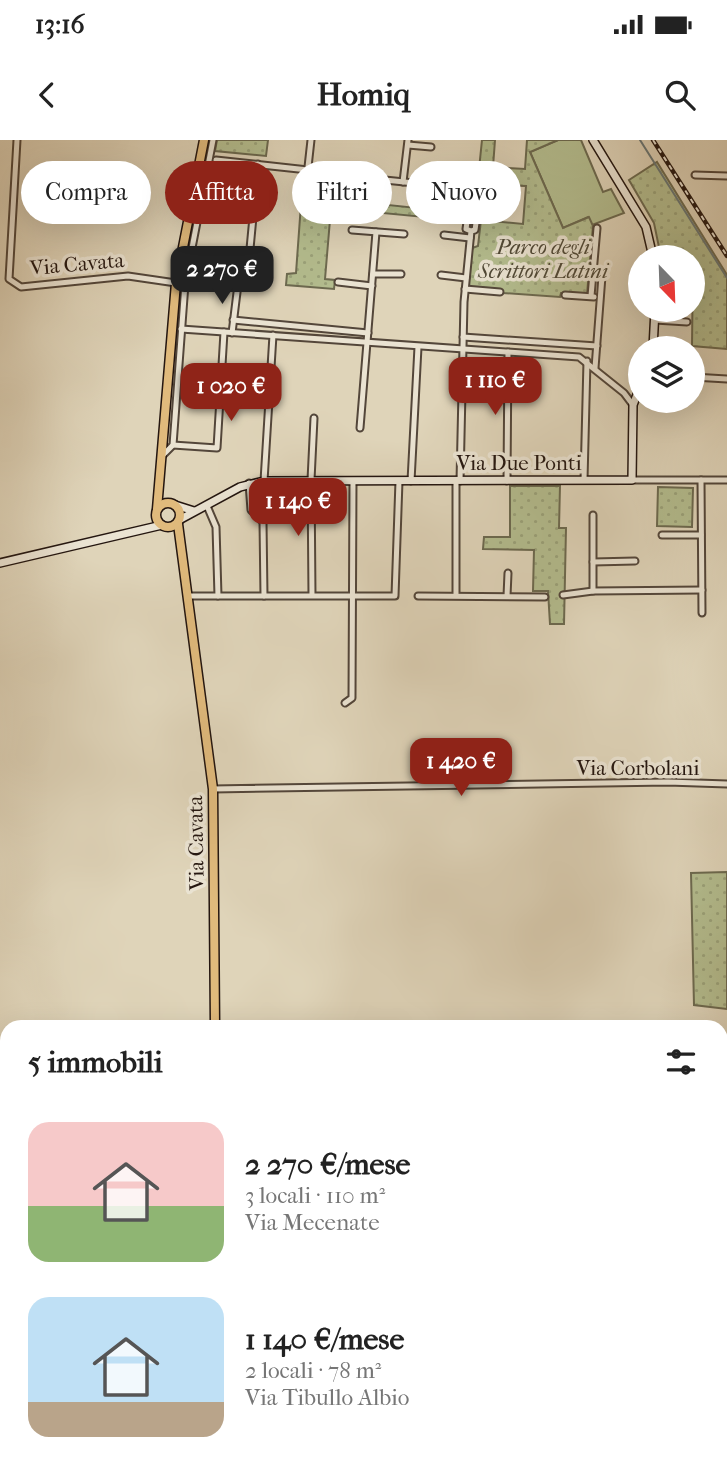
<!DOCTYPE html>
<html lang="it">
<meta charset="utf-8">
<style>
body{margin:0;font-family:"IM FELL French Canon",serif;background:#f2f2f2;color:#222;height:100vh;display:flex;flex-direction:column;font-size:26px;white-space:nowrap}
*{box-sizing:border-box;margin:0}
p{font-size:23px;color:#767676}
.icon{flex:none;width:38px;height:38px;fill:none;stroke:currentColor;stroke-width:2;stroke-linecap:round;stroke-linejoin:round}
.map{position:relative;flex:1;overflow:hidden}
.side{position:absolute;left:0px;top:880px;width:728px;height:450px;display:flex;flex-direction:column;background:#fff;border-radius:21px 21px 0 0;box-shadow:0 7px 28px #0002}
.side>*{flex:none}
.banner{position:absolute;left:21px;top:21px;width:686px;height:63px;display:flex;gap:14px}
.needle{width:46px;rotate:157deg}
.buttons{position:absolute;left:628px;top:105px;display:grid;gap:14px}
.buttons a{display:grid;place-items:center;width:77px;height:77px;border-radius:50%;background:#fff;box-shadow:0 7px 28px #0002;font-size:35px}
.price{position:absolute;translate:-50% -60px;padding:0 16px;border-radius:14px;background:#8f2418;color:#fff;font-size:23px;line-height:46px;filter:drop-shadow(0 2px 4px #0008)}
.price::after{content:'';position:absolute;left:50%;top:42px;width:21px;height:16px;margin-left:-10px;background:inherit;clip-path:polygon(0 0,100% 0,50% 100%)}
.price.on{background:#222;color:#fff}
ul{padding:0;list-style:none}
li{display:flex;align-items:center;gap:21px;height:175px;padding:0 28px}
li span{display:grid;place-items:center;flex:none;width:196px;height:140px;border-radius:21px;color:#555}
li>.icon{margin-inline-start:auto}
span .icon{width:84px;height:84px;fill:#fffc;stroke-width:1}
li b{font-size:30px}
h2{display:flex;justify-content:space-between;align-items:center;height:84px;padding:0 28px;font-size:30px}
.tag{padding:0 24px;border-radius:32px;background:#fff;box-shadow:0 7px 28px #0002;font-size:24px;line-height:63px}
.tag.on{background:#8f2418;color:#fff}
.status{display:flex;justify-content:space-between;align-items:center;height:49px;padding:0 35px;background:#fff;direction:ltr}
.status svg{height:19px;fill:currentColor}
header{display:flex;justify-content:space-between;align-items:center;height:91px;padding:0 28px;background:#fff;font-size:32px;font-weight:700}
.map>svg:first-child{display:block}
</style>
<div class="status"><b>13:16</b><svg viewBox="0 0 49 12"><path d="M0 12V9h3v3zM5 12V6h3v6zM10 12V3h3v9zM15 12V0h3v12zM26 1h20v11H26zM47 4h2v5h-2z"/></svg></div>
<header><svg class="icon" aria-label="back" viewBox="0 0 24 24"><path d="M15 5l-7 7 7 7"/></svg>Homiq<svg class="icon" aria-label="search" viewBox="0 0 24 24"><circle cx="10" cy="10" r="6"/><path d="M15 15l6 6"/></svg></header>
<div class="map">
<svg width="727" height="1329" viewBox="0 0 727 1329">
<defs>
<pattern id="park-dots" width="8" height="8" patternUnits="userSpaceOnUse" patternTransform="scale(1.75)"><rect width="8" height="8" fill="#b3bc8e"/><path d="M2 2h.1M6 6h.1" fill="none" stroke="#9aa179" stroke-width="1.8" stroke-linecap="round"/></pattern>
</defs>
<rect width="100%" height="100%" fill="#dfd4b9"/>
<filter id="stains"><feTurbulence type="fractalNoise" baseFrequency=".00286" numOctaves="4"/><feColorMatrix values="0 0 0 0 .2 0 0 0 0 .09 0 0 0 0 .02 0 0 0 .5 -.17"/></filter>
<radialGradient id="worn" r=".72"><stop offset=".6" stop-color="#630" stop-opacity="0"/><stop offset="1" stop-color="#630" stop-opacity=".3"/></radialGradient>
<polygon fill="#b3bc8e" stroke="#6c694f" stroke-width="2" points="558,0 581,0 603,52 611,49 624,73 592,85 588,77 563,88 530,12"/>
<g fill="url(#park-dots)" stroke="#6c694f" stroke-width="2">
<polygon points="217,0 268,0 266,16 215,11"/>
<polygon points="482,0 495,0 493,27 525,29 527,0 558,0 530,12 563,88 589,77 593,86 587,154 561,153 560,157 503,153 502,150 468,147 472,108 478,106 481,80 523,84 526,46 491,45 487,68 471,67 469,71 461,71 467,73 466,81 331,68 325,139 335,140 334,149 286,145 287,134 296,133 301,64 311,65 312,57 445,71 450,36 478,39"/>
<polygon points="657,22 727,135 727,209 692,206 693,117 661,117 654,83 629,40"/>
<polygon points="510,346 560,346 559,388 566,388 564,484 550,484 548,451 533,451 534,410 483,409 484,397 510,397"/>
<polygon points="658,347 693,348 692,387 657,386"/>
<polygon points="727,732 727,869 694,865 691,733"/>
<polygon points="222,1323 226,1323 381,1329 222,1329"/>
<rect x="382" y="1323" width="144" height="6"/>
</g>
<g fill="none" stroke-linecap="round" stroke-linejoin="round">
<polyline stroke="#687675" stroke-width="2" points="640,0 727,138"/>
<g stroke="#53463a" stroke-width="9">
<g id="street">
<polyline points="17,0 9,139 21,147 128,136 176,143"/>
<polyline points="408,5 431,7"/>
<polyline points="216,20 308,30"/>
<polyline points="307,35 333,38"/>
<polyline points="695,35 727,36"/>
<polyline points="375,39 424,44"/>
<polyline points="403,42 408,0"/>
<polyline points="304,63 311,0"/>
<polyline points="352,90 404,94"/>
<polyline points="444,95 470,98"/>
<polyline points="373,134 401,134"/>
<polyline points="441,135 466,138"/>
<polyline points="593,135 602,136 595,228"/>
<polyline points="237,142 248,130 258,24"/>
<polyline points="338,142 372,146"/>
<polyline points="465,149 500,152"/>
<polyline points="565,155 594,157"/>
<polyline points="591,156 597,88"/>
<polyline points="233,180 368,193"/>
<polyline points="655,180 687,182"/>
<polyline points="181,189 579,217 624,253 633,265"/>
<polyline points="232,193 240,128 250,114"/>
<polyline points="463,197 597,206"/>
<polyline points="693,237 727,239"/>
<polyline points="360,288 376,92"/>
<polyline points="173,305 217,308 224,192"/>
<polyline points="162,316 173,305 185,144 213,0"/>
<polyline points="584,340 587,221"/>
<polyline points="632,340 727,340"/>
<polyline points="701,340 702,473"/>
<polyline points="264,341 273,195"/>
<polyline points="411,341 418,207"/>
<polyline points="460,341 464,162 471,91 475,90 477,76 468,75 466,89 471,91"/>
<polyline points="507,341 508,212"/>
<polyline points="249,343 251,370 263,382 264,456"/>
<polyline points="207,366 216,387 218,456"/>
<polyline points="593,375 593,451"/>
<polyline points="662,395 701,395"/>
<polyline points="593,422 635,421"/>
<polyline points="312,455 311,340 314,278"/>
<polyline points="456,455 456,341"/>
<polyline points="563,455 593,451 702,450"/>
<polyline points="189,456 395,456 399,341"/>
<polyline points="418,456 545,457"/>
<polyline points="507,456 508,433"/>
<polyline points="345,563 352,558 353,341"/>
<polyline points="213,649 668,642 727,644"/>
<polyline points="693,1323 693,1329"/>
</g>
</g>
<g stroke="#241610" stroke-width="10">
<g id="secondary">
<polyline points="593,0 646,87 653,117"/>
<polyline points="653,208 655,170"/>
<polyline points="175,365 194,371"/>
<polyline points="179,380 240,347 264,341 632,340 633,265 640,247"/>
<polyline points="0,423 162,385"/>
<polyline points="721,1023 727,1023"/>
<polyline points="0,1208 7,1208"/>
</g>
</g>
<g stroke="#241610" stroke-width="11">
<g id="primary">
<circle cx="168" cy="375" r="12"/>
<polyline points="157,369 176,143 204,0"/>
<polyline points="178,384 213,649 215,887"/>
<polyline points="218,1329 218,1323"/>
</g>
</g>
<use href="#street" stroke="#eae3d2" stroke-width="5"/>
<use href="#secondary" stroke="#eae3d2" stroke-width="7"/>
<use href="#primary" stroke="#e0ba7c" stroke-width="8"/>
<g stroke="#241610" stroke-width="4.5">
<polyline id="rail" points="653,0 727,116"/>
</g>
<use href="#rail" stroke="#eae3d2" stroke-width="2" stroke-dasharray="5" stroke-linecap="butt"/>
</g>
<g text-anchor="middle" stroke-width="7" stroke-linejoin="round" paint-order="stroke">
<g font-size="21" font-style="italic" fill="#4f4836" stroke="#eae3d2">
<text x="543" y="114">Parco degli<tspan x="543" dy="24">Scrittori Latini</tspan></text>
</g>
<g font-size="21" fill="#241610" stroke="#eae3d2">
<text transform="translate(77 124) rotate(-5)" y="7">Via Cavata</text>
<text x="519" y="330">Via Due Ponti</text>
<text x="638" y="635">Via Corbolani</text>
<text transform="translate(196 703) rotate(-91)" y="7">Via Cavata</text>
</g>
</g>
<rect width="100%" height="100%" filter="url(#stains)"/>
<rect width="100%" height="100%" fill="url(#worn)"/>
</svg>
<div class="buttons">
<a><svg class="needle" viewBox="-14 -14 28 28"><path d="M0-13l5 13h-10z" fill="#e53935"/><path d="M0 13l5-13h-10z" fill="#767676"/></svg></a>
<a><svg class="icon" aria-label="layers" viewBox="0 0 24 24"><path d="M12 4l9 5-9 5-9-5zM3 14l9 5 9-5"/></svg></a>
</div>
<b class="price on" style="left:222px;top:166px">2 270 €</b>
<b class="price" style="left:495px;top:277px">1 110 €</b>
<b class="price" style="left:231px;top:283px">1 020 €</b>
<b class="price" style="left:298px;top:398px">1 140 €</b>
<b class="price" style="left:461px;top:658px">1 420 €</b>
<div class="banner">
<a class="tag">Compra</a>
<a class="tag on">Affitta</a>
<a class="tag">Filtri</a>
<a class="tag">Nuovo</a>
</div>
<section class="side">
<h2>5 immobili<svg class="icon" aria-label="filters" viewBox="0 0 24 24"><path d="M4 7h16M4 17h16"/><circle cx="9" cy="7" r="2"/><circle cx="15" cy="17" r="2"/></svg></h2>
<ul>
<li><span style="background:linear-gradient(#f6c9c9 60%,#8fb573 0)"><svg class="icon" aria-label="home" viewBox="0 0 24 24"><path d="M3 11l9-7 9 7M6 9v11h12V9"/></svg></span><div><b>2 270 €/mese</b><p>3 locali · 110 m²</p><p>Via Mecenate</p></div></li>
<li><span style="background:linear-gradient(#bfe0f5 75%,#b9a48a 0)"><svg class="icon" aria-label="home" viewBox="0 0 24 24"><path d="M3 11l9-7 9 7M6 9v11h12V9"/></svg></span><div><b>1 140 €/mese</b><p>2 locali · 78 m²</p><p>Via Tibullo Albio</p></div></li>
</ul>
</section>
</div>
